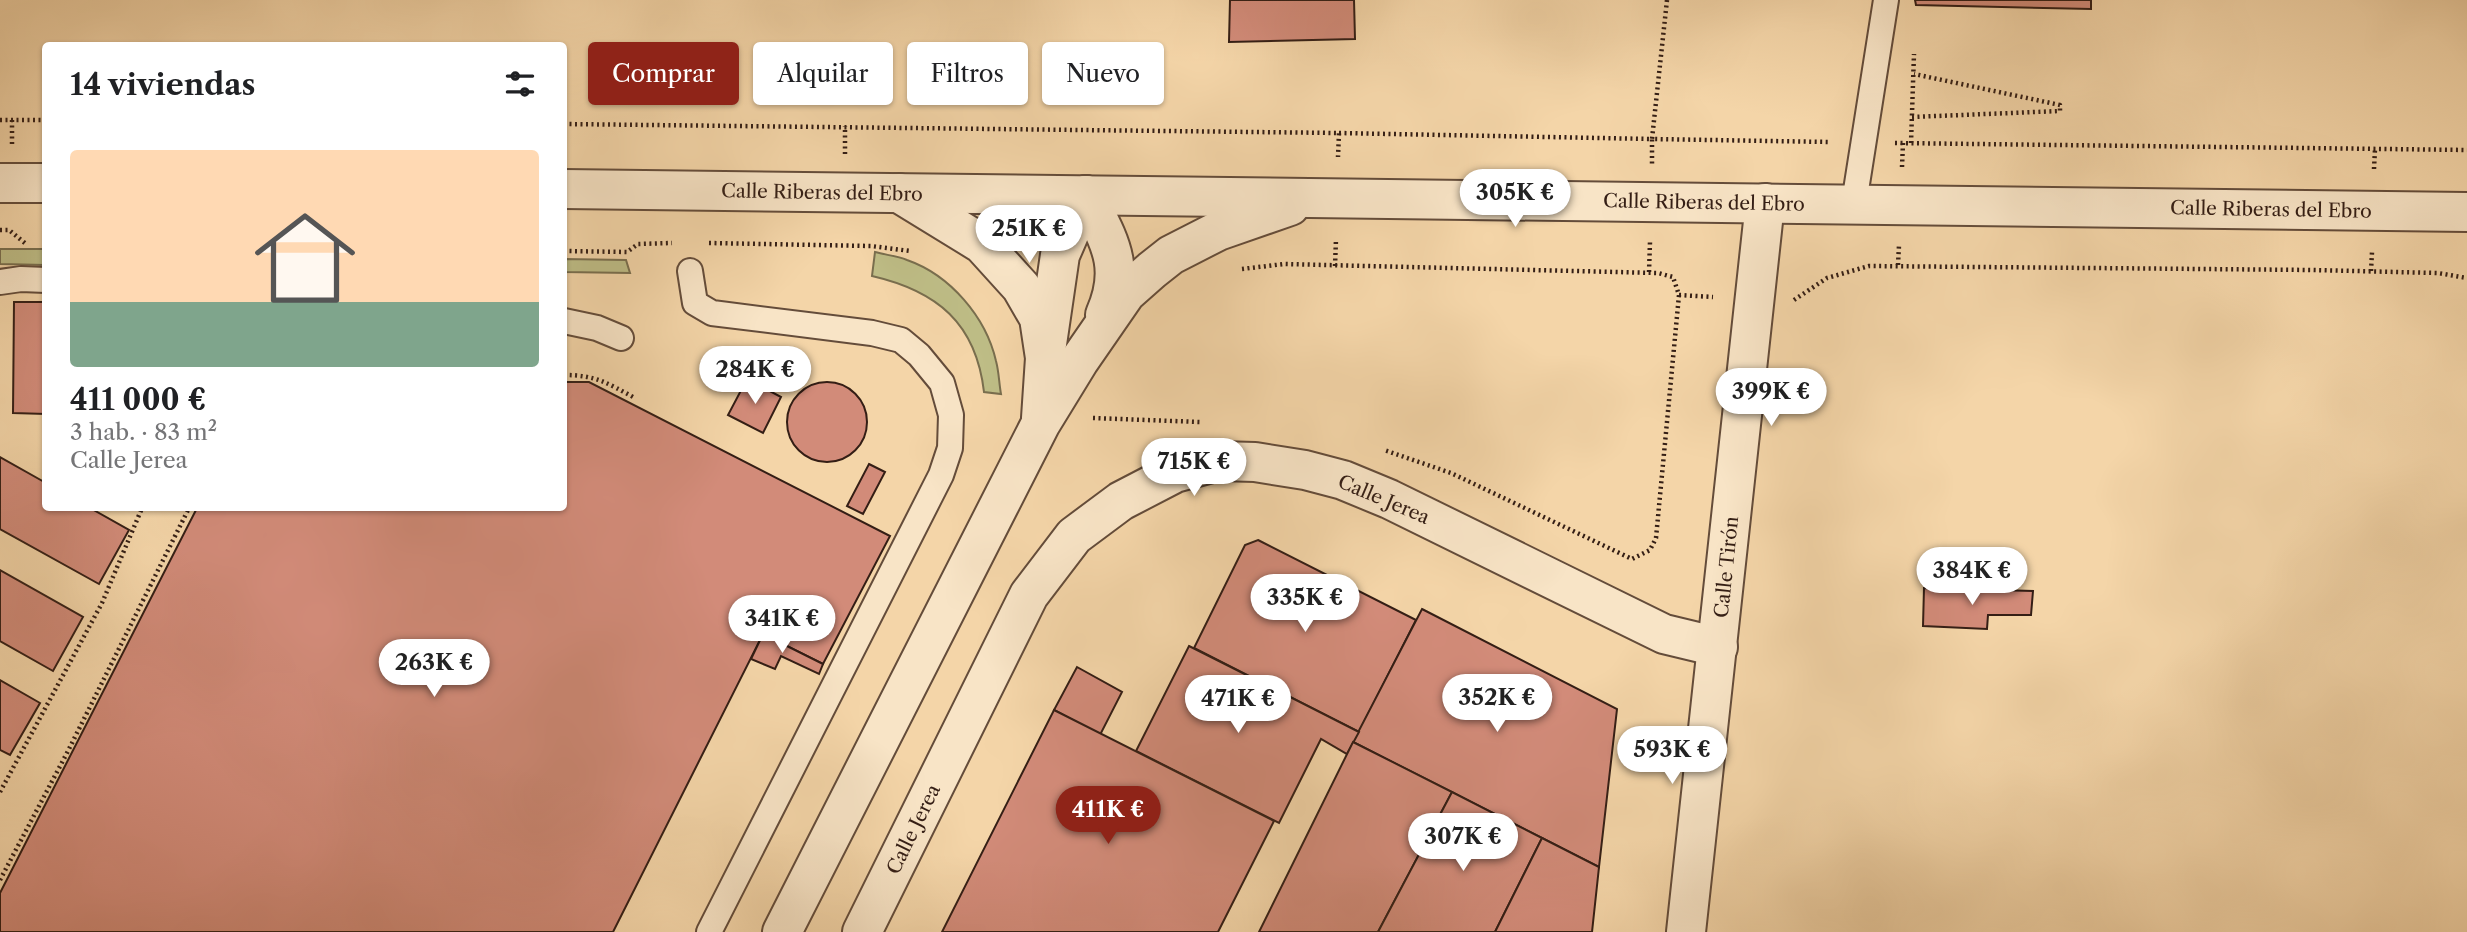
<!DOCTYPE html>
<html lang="es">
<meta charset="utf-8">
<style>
body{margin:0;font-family:"Libre Caslon Text",serif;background:#f6f6f6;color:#202124;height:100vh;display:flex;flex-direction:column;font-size:26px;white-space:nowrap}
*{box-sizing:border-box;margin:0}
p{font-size:23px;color:#757577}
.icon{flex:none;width:38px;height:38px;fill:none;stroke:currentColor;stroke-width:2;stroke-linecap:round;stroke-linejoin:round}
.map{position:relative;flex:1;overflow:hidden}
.side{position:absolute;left:42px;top:42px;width:525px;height:469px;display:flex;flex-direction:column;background:#fff;border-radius:7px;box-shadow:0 2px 5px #0004}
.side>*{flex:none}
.banner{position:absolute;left:588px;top:42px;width:665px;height:63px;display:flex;gap:14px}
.price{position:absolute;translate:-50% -60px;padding:0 16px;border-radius:24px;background:#fff;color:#222;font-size:23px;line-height:46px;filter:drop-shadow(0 2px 4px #0008)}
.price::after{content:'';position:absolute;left:50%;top:42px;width:21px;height:16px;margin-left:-10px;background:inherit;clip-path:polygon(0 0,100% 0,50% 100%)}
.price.on{background:#8f2418;color:#fff}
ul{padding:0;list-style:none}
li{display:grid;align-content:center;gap:14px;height:371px;padding:0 28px}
li span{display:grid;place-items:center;height:217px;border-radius:7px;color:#555}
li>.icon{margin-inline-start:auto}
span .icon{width:126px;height:126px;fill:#fffc;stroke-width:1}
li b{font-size:30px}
h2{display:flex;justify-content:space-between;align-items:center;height:84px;padding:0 28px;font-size:30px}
.pill{padding:0 24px;border-radius:7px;background:#fff;box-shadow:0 2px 5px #0004;font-size:24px;line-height:63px}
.pill.on{background:#8f2418;color:#fff}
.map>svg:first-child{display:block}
</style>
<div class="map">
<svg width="2467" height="932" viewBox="0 0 2467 932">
<rect width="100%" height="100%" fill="#f4d5a8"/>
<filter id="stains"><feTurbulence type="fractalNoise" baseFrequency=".00286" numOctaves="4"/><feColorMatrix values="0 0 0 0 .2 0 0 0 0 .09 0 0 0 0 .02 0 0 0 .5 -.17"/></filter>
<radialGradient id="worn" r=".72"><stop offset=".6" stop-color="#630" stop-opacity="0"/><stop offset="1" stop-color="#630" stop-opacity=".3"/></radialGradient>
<g fill="#bebd86" stroke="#796e4e" stroke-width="2">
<polygon points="0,249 45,249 45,265 0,264"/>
<path d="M875,252C886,255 897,256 907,260C950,275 986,317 996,361C999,372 999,383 1001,394L984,392C976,323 937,291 872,276Z"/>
<polygon points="564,259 626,260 630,273 564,272"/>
</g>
<g fill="#d28b79" stroke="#341e15" stroke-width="2">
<polygon points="1230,0 1354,0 1355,39 1229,42"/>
<polygon points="1915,0 2091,0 2091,9 1916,5"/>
<polygon points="14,302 46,302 46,414 13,413"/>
<polygon points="747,379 781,397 763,433 728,415"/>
<polygon points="564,382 589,382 890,536 823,664 763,634 613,932 0,932 0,893 197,508 564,508"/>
<circle cx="827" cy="422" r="40"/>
<polygon points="0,457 46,483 46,508 90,508 129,530 99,584 0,529"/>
<polygon points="869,464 885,472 863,514 847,506"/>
<polygon points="1258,540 1416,620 1359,732 1194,648 1245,545"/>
<polygon points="0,570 83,617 53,671 0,641"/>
<polygon points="1924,588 2033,591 2031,615 1988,615 1987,629 1923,626"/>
<polygon points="1422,609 1617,709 1599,867 1353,742"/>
<polygon points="763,634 823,664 819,674 781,656 775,669 751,659"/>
<polygon points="1189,646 1359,732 1347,754 1321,739 1279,823 1136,751"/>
<polygon points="1077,667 1122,692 1100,735 1054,710"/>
<polygon points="0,680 40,703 10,755 0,750"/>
<polygon points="1054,710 1274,821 1218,932 942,932"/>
<polygon points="1353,742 1452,792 1378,932 1259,932"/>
<polygon points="1452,792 1542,838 1495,932 1378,932"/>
<polygon points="1542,838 1599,867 1592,932 1495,932"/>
</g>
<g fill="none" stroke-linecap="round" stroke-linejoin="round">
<g stroke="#644c3a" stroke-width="28">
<g id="service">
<polyline points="1854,203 1886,0"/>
<polyline points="690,271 695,303 712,313 872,333 901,340 919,355 942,383 951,415 950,448 941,475 709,932"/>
<polyline points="0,282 21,279 46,280"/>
<polyline points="564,321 597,328 621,338"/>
</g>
</g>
<g stroke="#644c3a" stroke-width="42">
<g id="minor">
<polyline points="0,183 46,183"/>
<polyline points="564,189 2467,212"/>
<polyline points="899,193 982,244 1021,287 1039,318 1045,358 1041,418"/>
<path d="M1086,195C1108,240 1127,265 1105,315"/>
<polyline points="1047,344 1060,255 1086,195"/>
<polyline points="782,932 1041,423 1079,361 1126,293 1152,270 1171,255 1218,231 1290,206"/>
<polyline points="862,932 1029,595 1074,536 1121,501 1175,473 1219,461 1255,462 1305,470 1343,480 1389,499 1664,634 1718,647"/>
<polyline points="1686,932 1765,203"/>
</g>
</g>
<g stroke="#341e15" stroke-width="4.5" stroke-dasharray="2 3.5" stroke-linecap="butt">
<polyline points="1667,0 1652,139 1830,142"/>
<polyline points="1912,117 2060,111 2060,105 1914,74"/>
<polyline points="0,120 46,120"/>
<polyline points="564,124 1339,133 1338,157"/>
<polyline points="1339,133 1652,139 1652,164"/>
<polyline points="1895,143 2467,150"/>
<polyline points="1911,143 1914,54"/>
<polyline points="12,144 12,120"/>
<polyline points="845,154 845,126"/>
<polyline points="1902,167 1903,143"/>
<polyline points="2374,169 2375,149"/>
<polyline points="0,230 9,230 26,244"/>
<polyline points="709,243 871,246 910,251"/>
<polyline points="564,251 627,252 638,244 672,243"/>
<polyline points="1898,265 1899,245"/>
<polyline points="1335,266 1336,239"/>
<polyline points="1242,269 1284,264 1658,273 1673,277 1679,295 1656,538 1650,550 1632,559 1451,473 1384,450"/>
<polyline points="2371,271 2372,252"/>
<polyline points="1649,272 1650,242"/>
<polyline points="1679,295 1713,297"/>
<polyline points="1794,300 1827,278 1869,266 2313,270 2438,273 2467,278"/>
<path d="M564,375C596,375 607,383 635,398"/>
<polyline points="1093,418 1200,422"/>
<polyline points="0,792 102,603 142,508"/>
<polyline points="0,880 68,751 189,508"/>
</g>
<use href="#service" stroke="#f8e4c6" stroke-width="24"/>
<use href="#minor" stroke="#f8e4c6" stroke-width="38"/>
</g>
<g text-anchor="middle" stroke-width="5" stroke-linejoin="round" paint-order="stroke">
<g font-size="19" fill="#341e15" stroke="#f8e4c6">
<text transform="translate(822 192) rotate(1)" y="7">Calle Riberas del Ebro</text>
<text transform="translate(1704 202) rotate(1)" y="7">Calle Riberas del Ebro</text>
<text transform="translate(2271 209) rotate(1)" y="7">Calle Riberas del Ebro</text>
<text transform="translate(1384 499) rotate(23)" y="7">Calle Jerea</text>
<text transform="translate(1726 567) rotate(-84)" y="7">Calle Tirón</text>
<text transform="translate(913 829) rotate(-64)" y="7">Calle Jerea</text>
</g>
</g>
<rect width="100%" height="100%" filter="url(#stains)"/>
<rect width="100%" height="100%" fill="url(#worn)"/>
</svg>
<b class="price" style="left:1515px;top:229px">305K €</b>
<b class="price" style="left:1029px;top:265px">251K €</b>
<b class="price" style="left:755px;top:406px">284K €</b>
<b class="price" style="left:1771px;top:428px">399K €</b>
<b class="price" style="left:1194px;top:498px">715K €</b>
<b class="price" style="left:1972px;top:607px">384K €</b>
<b class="price" style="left:1305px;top:634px">335K €</b>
<b class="price" style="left:782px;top:655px">341K €</b>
<b class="price" style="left:434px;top:699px">263K €</b>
<b class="price" style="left:1497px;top:734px">352K €</b>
<b class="price" style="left:1238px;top:735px">471K €</b>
<b class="price" style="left:1672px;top:786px">593K €</b>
<b class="price on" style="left:1108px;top:846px">411K €</b>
<b class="price" style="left:1463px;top:873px">307K €</b>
<div class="banner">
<a class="pill on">Comprar</a>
<a class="pill">Alquilar</a>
<a class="pill">Filtros</a>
<a class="pill">Nuevo</a>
</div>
<section class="side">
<h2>14 viviendas<svg class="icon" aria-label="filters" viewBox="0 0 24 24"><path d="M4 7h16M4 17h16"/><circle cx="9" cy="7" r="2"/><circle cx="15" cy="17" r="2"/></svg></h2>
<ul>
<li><span style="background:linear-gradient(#ffd9b3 70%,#7fa58c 0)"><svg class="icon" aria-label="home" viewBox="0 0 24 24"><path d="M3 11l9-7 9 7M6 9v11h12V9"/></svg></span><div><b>411 000 €</b><p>3 hab. · 83 m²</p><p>Calle Jerea</p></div></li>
</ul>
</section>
</div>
